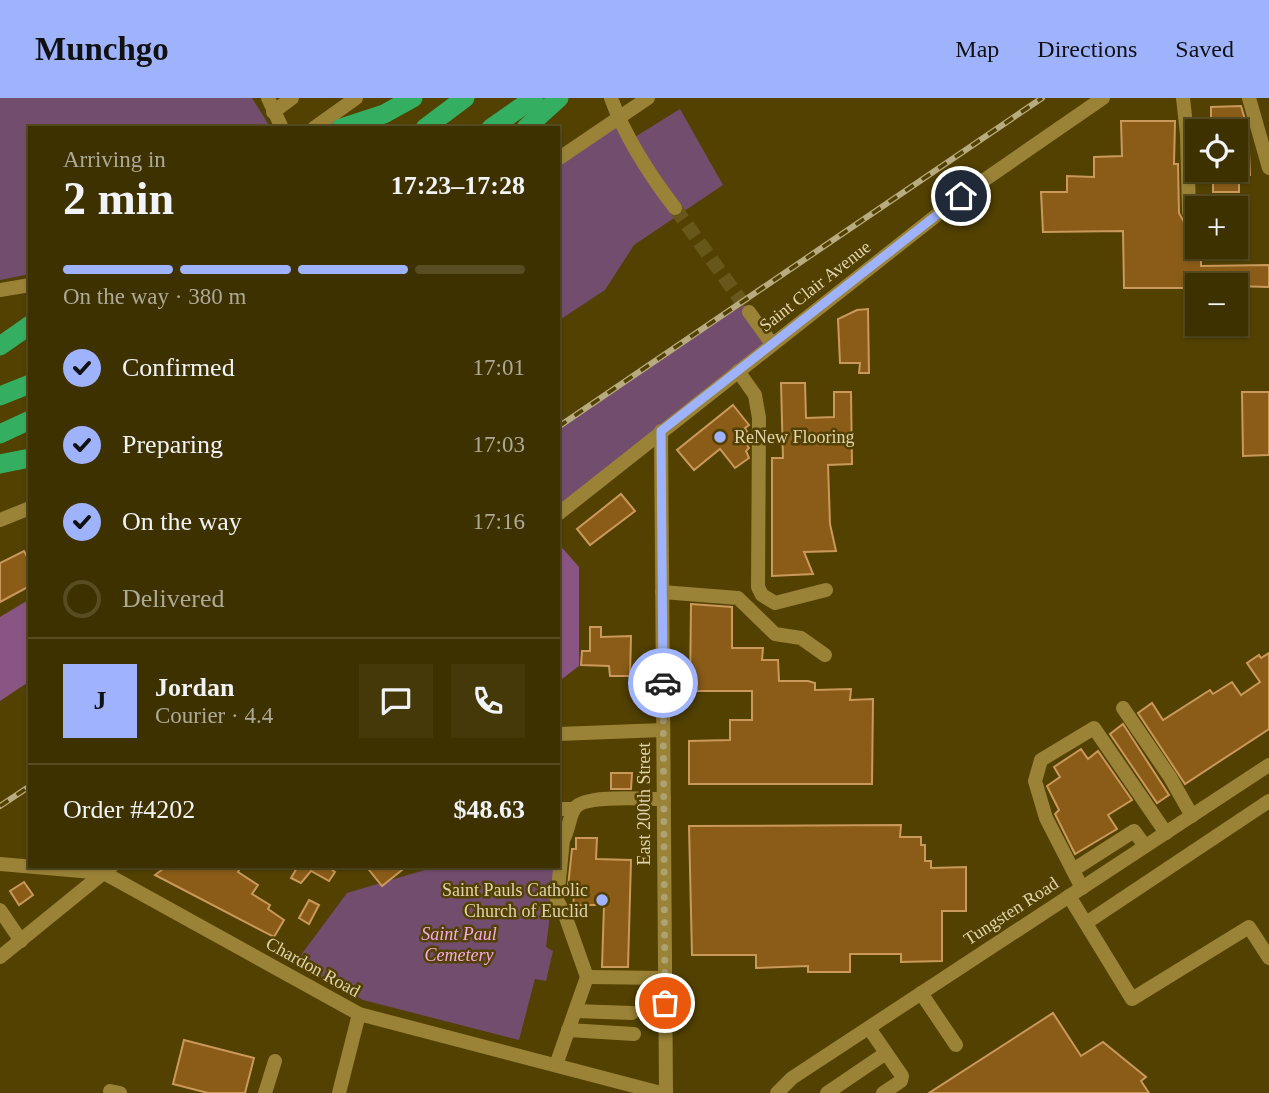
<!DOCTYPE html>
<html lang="en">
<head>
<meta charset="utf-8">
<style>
	body { margin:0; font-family:Georgia,serif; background:#45390a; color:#f1f3f6; height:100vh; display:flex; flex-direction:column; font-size:26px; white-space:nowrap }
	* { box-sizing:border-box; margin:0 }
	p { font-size:23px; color:#ada999 }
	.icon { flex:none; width:38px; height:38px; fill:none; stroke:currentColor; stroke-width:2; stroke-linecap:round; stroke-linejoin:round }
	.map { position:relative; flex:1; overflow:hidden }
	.panel { position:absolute; left:28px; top:28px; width:532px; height:742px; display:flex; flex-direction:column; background:#3e3100; border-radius:0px; box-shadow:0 2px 5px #0004,0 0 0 2px #574c22 }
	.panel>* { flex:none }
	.fabs { position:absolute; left:1185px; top:21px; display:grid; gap:14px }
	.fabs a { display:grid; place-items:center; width:63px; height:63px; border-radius:0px; background:#3e3100; box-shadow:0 2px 5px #0004,0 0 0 2px #574c22; font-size:35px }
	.pin { position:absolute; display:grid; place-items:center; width:60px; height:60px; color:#fff; margin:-30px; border:4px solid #fff; border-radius:50%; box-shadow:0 2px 7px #0007 }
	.courier { position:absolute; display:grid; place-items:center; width:70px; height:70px; margin:-35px; border:5px solid #9fb3fd; border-radius:50%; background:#fff; color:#222; box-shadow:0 2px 9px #0007 }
	.headline em { font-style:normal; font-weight:600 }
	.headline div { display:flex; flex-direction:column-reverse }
	.headline { display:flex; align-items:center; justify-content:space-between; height:119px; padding:0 35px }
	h1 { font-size:46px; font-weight:600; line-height:52px }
	.bar { display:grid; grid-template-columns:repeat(4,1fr); gap:10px 7px; align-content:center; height:84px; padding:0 35px }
	.bar i { height:9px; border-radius:5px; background:#574c22 }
	.bar .on { background:#9fb3fd }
	.bar p { grid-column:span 4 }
	.line { display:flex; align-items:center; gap:18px; padding:0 35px; border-top:2px solid #574c22 }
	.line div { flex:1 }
	.round { display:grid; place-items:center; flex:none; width:74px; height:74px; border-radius:0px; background:#45390a }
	ol { padding:0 35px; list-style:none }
	li { display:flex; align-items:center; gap:21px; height:77px }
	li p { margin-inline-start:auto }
	li .icon { padding:7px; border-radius:50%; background:#9fb3fd; color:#111; stroke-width:4 }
	li:last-child { color:#ada999 }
	li i { width:38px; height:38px; border:4px solid #574c22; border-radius:50% }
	header { display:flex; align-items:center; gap:42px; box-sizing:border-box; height:98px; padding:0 35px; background:#9fb3fd; color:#111 }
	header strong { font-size:33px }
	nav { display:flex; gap:38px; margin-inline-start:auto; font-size:24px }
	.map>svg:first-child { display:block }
	.green { fill:#734d6e }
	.forest { fill:#895582 }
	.building { fill:#8a5c18; stroke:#ca995a; stroke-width:2 }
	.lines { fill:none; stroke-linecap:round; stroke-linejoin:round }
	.minor-tunnel { stroke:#67571a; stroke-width:14; stroke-dasharray:14 7; stroke-linecap:butt }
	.minor { stroke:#9a8236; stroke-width:14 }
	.highway { stroke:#34af62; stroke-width:19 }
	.rail-casing { stroke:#b8ab7f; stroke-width:6 }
	.rail { stroke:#524100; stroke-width:3.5; stroke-dasharray:10; stroke-linecap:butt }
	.done { stroke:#aea172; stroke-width:7; stroke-dasharray:0 12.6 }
	.route { stroke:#9fb3fd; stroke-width:9 }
	.poi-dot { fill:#9fb3fd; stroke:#524100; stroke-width:2.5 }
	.labels { text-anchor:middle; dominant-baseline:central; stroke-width:5; stroke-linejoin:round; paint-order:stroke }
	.street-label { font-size:18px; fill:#e0d4b0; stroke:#524100 }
	.poi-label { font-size:18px; fill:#e0d4b0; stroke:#524100; text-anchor:start }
	.park-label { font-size:18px; font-style:italic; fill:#f6aaec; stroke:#524100 }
</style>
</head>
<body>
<header>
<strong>Munchgo</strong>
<nav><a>Map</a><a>Directions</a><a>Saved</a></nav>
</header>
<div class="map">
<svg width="1269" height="995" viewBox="0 0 1269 995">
	<rect width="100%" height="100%" fill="#524100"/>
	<g class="green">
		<polygon points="0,0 252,0 271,30 30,30 30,176 0,182"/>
		<polygon points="680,11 723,87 634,147 605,192 558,223 558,61 619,21 630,42"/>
		<polygon points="742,204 772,246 558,416 558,329"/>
		<polygon points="438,768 556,768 546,849 553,853 546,883 535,881 519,942 363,902 295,865 347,795"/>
	</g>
	<g class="forest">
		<polygon points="558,445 579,469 579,568 558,584"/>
		<polygon points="30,501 30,583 0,603 0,519"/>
	</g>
	<g class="building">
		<polygon points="1241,8 1248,32 1250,77 1239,77 1239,94 1213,94 1213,72 1236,72 1236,33 1211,33 1211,9"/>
		<polygon points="1121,23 1175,23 1174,66 1178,66 1179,115 1184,124 1197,124 1197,149 1201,149 1201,168 1269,167 1269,189 1197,187 1197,190 1124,190 1123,133 1043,134 1041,94 1067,94 1067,78 1094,79 1094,59 1122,58"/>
		<polygon points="868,211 869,275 859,275 860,265 840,265 838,221 857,212"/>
		<polygon points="781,285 805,285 806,320 834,319 834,294 851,294 852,366 828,367 830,426 836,453 804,454 813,476 772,478 772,360 783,360"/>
		<polygon points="1242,294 1269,294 1269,357 1243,358"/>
		<polygon points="733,307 749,327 745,330 749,337 743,342 749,350 746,353 749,360 735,370 720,351 694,372 677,352"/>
		<polygon points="621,396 635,413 590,447 577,431"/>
		<polygon points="24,453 30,464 30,488 0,504 0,465"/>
		<polygon points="691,506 732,509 732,550 763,550 762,562 778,562 779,583 808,583 815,585 815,592 851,591 850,602 873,601 872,686 689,686 689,643 730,642 730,622 752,622 752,593 690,593"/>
		<polygon points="590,529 601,529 601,539 631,538 630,578 610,578 609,568 581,567 582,553 590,553"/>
		<polygon points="1269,555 1269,631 1185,686 1138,615 1152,605 1163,622 1210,592 1213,596 1232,584 1241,597 1260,584 1247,565 1259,557 1261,560"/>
		<polygon points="1123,626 1169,697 1157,705 1110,636"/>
		<polygon points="1081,651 1088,661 1098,653 1132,702 1108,717 1117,731 1075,756 1055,716 1059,712 1047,688 1060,679 1054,669"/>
		<polygon points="611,675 632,675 631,691 611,691"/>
		<polygon points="901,727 900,739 921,739 921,747 925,747 925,763 931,763 931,770 966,769 966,813 942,813 942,863 901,864 901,856 850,856 850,874 808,874 808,868 756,870 756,857 692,857 689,728"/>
		<polygon points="576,740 597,740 596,761 631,762 628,869 602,869 604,807 573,807 574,798 567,798 572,751 576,751"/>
		<polygon points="167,768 241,768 238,774 258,787 252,796 270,807 268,811 284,822 274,839 155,777"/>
		<polygon points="298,768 327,768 335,774 329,783 311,773 301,785 291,780"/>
		<polygon points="366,768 407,768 382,788"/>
		<polygon points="24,784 33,797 19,807 10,793"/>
		<polygon points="309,802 319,807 309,826 299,820"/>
		<polygon points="1053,915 1081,958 1103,944 1146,979 1141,983 1149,995 929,995"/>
		<polygon points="184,942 254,960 245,995 208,995 173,986"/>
	</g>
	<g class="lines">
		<polyline class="minor-tunnel" points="675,110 749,214"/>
		<g class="minor">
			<polyline points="268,0 282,30"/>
			<path d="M611,0C626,41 649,76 675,110"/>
			<polyline points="1183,0 1187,36 1189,114"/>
			<polyline points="1249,0 1269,70"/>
			<polyline points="273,14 292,0"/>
			<polyline points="314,30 356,0"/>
			<polyline points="558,61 648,0"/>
			<polyline points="0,192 30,187"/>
			<polyline points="749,214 772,246"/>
			<polyline points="738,273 755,297 759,320 758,489 762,497 775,505 826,492"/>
			<polyline points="661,333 666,995"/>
			<polyline points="558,416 961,98 1103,0"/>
			<polyline points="0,422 30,410"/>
			<polyline points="662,494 738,500 775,536 801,540 825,557"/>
			<polyline points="1123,610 1170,679 1192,718"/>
			<polyline points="558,636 663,632"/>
			<polyline points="558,711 574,711"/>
			<path d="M558,742H563C569,732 569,718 575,710C585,696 645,701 664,701"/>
			<polyline points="0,766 104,775 359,916 661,995"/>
			<polyline points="1073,772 1134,733 1145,748"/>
			<polyline points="1082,790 1046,720 1035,683 1041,662 1094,630 1166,735"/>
			<polyline points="1069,798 1132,901 1249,829 1269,860"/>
			<polyline points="0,812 21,843"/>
			<polyline points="1086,825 1269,703"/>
			<polyline points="0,859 112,768"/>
			<polyline points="587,879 665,880"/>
			<polyline points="921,895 956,947"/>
			<polyline points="575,913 632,915"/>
			<polyline points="869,930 902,978 901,983 883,995"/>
			<polyline points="568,932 634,936"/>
			<polyline points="556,967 587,879 565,817 557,802 563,742"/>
			<polyline points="110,993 120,995"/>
			<polyline points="265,995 275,963"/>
			<polyline points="339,995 359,916"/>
			<polyline points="777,995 792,980 1269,667"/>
			<polyline points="827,995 886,955"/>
		</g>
		<g class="highway">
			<polyline points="341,30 384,16 413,0"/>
			<polyline points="425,30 465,0"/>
			<polyline points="491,30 534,0"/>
			<polyline points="526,30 559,0"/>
			<polyline points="0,248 30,227"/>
			<polyline points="0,298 30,286"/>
			<polyline points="0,336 30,322"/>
			<polyline points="0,366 30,360"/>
		</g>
		<defs>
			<g id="rail">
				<polyline points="558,329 1042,0"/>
				<polyline points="0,708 30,688"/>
			</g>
		</defs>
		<use href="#rail" class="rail-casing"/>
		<use href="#rail" class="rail"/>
	</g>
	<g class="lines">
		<polyline class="done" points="663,585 665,905"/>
		<polyline class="route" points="663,585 661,333 961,98"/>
	</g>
	<g class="poi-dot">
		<circle cx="720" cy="339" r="7"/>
		<circle cx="602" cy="802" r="7"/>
	</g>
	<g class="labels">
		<g class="street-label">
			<text transform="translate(815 188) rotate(-38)">Saint Clair Avenue</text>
			<text transform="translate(644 706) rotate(-90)">East 200th Street</text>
			<text transform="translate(1011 813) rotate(-33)">Tungsten Road</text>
			<text transform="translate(313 869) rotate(29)">Chardon Road</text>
		</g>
		<g class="poi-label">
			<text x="734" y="339">ReNew Flooring</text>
			<text x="588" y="792" text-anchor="end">Saint Pauls Catholic<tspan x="588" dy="21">Church of Euclid</tspan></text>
		</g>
		<g class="park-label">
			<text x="459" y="836">Saint Paul<tspan x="459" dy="21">Cemetery</tspan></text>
		</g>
	</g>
</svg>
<div class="fabs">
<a><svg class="icon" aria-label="locate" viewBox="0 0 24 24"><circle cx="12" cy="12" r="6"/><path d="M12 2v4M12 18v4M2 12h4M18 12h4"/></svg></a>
<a>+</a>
<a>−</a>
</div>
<div class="pin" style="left:665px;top:905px;background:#ea580c"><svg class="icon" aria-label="bag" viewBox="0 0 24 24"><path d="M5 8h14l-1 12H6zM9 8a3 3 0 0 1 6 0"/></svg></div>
<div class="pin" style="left:961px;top:98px;background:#1f2937"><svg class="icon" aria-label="home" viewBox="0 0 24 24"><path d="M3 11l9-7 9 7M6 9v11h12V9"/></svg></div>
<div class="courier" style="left:663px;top:585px"><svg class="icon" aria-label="car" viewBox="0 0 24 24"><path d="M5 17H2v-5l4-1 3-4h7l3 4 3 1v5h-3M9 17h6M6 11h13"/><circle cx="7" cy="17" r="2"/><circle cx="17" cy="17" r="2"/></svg></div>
<section class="panel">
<div class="headline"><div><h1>2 min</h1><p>Arriving in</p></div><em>17:23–17:28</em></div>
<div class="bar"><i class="on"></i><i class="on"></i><i class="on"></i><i></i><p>On the way · 380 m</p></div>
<ol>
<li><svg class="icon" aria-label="check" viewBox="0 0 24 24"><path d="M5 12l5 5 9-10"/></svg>Confirmed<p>17:01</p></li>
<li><svg class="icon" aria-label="check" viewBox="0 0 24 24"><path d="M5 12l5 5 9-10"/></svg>Preparing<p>17:03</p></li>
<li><svg class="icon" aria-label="check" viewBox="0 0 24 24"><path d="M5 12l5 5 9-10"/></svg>On the way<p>17:16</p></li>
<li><i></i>Delivered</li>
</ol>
<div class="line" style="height:126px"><b class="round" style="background:#9fb3fd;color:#111">J</b><div><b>Jordan</b><p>Courier · 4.4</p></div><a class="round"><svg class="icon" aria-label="chat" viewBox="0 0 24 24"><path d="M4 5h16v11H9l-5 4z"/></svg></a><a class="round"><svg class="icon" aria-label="phone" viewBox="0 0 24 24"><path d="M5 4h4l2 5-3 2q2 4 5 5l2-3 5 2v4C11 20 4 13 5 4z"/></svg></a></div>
<div class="line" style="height:91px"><div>Order #4202</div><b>$48.63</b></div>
</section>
</div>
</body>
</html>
